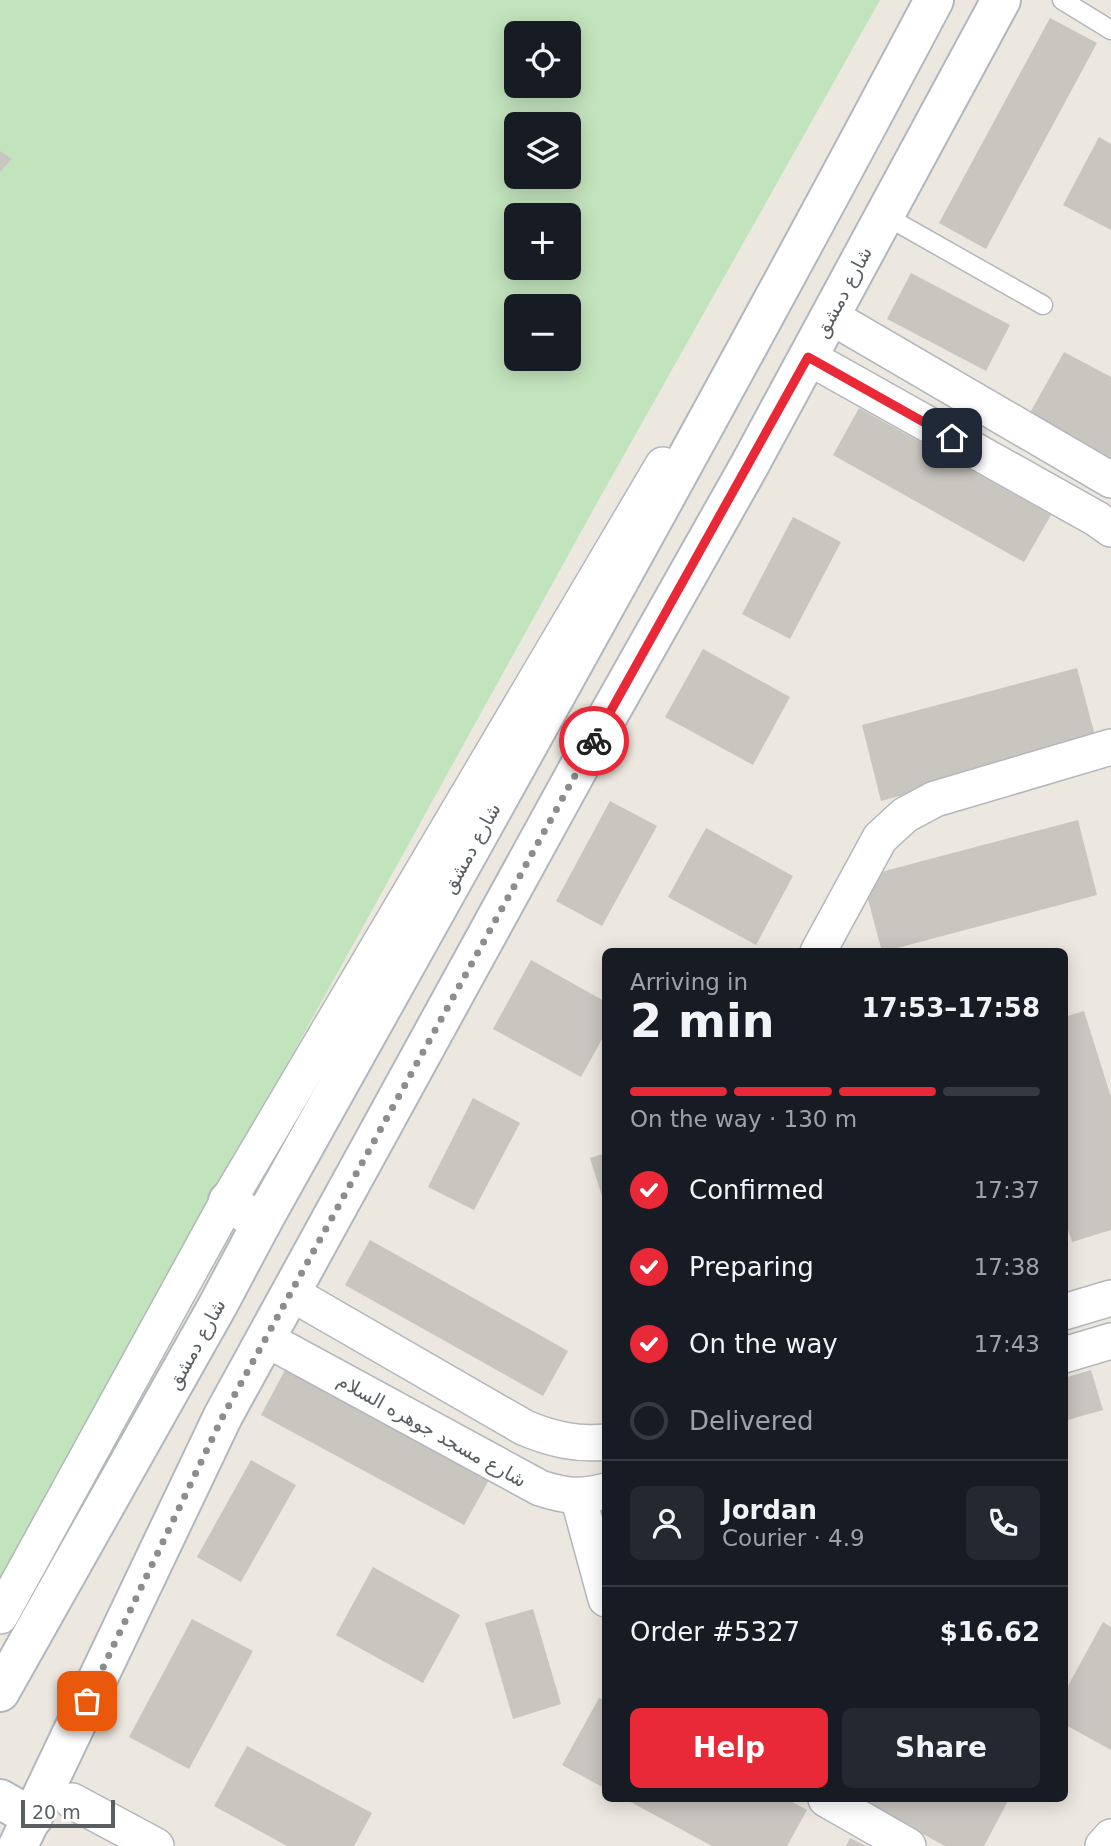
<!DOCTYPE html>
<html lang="en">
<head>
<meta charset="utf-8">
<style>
	body { margin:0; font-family:"DejaVu Sans",Vazirmatn,sans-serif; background:#242831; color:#f1f3f6; height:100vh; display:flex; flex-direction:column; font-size:26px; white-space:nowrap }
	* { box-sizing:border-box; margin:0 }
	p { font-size:23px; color:#9ea1a6 }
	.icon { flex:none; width:38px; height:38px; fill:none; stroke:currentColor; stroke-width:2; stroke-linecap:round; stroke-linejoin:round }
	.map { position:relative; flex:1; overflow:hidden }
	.details { position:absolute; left:602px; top:948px; width:466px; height:854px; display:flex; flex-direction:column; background:#171b24; border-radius:10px; box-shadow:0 4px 18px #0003 }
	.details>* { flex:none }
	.tools { position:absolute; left:504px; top:21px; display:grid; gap:14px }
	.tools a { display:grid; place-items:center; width:77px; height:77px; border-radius:10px; background:#171b24; box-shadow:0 4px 18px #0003; font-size:35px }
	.scale { position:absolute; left:21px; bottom:18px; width:94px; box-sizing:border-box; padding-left:7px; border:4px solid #595e61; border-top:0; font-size:19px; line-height:24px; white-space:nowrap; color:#595e61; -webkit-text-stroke:5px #fff; paint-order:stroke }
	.pin { position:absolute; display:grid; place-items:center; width:60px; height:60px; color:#fff; margin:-30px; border-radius:14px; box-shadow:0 4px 10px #0006 }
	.courier { position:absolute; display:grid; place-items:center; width:70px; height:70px; margin:-35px; border:5px solid #e92937; border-radius:50%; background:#fff; color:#222; box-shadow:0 2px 9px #0007 }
	.summary em { font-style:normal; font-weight:700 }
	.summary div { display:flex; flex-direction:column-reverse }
	.summary { display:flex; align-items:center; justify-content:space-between; height:119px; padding:0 28px }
	h1 { font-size:46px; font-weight:700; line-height:52px }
	.bar { display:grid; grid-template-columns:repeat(4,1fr); gap:10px 7px; align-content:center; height:84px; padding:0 28px }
	.bar i { height:9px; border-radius:5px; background:#363941 }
	.bar .active { background:#e92937 }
	.bar p { grid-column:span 4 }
	.line { display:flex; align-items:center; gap:18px; padding:0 28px; border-top:2px solid #363941 }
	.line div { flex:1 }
	.round { display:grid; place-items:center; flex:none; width:74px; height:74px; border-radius:10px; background:#242831 }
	ol { padding:0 28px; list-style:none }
	li { display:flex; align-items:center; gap:21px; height:77px }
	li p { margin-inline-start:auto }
	li .icon { padding:7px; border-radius:50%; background:#e92937; color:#fff; stroke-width:4 }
	li:last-child { color:#9ea1a6 }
	li i { width:38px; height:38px; border:4px solid #363941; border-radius:50% }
	.primary-button { display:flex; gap:14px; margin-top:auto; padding:14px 28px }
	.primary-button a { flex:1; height:80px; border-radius:10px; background:#e92937; color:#fff; font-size:28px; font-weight:700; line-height:80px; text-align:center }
	.primary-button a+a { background:#242831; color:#f1f3f6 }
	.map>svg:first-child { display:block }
	.green { fill:#c2e4bc; fill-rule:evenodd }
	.building { fill:#c9c5bf }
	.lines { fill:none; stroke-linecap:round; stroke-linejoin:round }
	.lane-casing { stroke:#b3b7bb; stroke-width:21 }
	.street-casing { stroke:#b3b7bb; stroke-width:38 }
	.secondary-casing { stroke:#b2b7bb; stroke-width:42 }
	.lane { stroke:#fff; stroke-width:18 }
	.street { stroke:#fff; stroke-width:35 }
	.secondary { stroke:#fff; stroke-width:38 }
	.done { stroke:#8c8e8d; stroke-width:7; stroke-dasharray:0 12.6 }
	.route { stroke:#e92937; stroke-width:9 }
	.labels { text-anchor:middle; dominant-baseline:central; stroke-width:7; stroke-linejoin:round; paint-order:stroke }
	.street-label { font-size:19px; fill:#595e61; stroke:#fff }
</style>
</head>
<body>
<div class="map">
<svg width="1111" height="1846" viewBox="0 0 1111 1846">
	<rect width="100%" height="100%" fill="#ece8e0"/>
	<path class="green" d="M0,0H880L597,503L0,1584ZM516,33H569V86H516ZM516,124H569V177H516ZM516,215H569V268H516ZM516,306H569V359H516Z"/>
	<g class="building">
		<polygon points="1050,18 1097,43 986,249 939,223"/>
		<polygon points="1099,137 1111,144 1111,230 1063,205"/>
		<polygon points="0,151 12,159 0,172"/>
		<polygon points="911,273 1010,325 986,371 887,319"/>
		<polygon points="1064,352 1111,377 1111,467 1026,420"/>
		<polygon points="859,408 1051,515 1024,562 833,455"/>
		<polygon points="793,517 841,542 790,639 742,614"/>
		<polygon points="703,649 790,697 753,765 665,717"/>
		<polygon points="1077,668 1097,743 881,801 862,725"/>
		<polygon points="610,801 657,826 602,926 556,901"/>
		<polygon points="1078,820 1097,895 882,952 862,877"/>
		<polygon points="706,828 793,876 756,945 668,897"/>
		<polygon points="531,960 606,1002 606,1032 581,1077 493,1029"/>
		<polygon points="1084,1011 1111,1097 1111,1230 1072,1242 1064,1218 1064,1017"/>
		<polygon points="473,1098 520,1123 474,1210 428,1187"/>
		<polygon points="606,1153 606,1206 605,1206 590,1158"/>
		<polygon points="370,1240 568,1351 543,1396 345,1285"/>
		<polygon points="285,1370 489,1480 464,1525 261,1415"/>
		<polygon points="1091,1370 1103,1410 1064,1421 1064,1378"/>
		<polygon points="251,1460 296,1485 241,1582 197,1557"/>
		<polygon points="373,1567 460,1615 423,1683 336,1635"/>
		<polygon points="533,1609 561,1704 513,1719 485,1623"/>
		<polygon points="192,1619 253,1651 189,1769 129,1737"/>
		<polygon points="1103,1622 1111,1627 1111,1750 1064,1724 1064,1693"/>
		<polygon points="599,1698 606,1701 606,1789 562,1765"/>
		<polygon points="247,1746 372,1813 354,1846 287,1846 214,1806"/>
		<polygon points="625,1799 787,1799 807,1810 787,1846 712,1846"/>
		<polygon points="858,1799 1009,1799 984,1846 945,1846"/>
		<polygon points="850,1838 866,1846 846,1846"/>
	</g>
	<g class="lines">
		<defs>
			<g id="lane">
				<polyline points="1062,0 1111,30"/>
				<polyline points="884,215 1043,305"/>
			</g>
			<g id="street">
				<polyline points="830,316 1111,480"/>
				<polyline points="808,357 1097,519 1111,529"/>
				<polyline points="818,952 880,838 905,815 935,799 1111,747"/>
				<path d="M291,1293L525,1428C552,1439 576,1445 606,1442"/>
				<polyline points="1064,1312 1111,1298"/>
				<path d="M266,1339L540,1488C564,1496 580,1498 606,1491"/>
				<polyline points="1064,1355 1111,1341"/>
				<polyline points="578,1496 606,1599"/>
				<polyline points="0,1616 228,1201 663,465"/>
				<polyline points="826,1799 908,1846"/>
				<polyline points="72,1801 156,1846"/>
				<polyline points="1103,1846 1111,1837"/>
			</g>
			<g id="secondary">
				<polyline points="228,1201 261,1224"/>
				<path d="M0,1692L218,1305L261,1224C488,817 716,412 934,0"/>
				<polyline points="0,1799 33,1818"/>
				<polyline points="18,1846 223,1416 578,769 749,466 1001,0"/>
			</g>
		</defs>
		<use href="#lane" class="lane-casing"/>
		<use href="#street" class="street-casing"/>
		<use href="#secondary" class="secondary-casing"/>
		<use href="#lane" class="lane"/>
		<use href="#street" class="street"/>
		<use href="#secondary" class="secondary"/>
	</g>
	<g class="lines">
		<polyline class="done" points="87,1701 223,1416 594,741"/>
		<polyline class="route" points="594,741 808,357 952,438"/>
	</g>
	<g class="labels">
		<g class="street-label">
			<text transform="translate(843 292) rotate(-62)">شارع دمشق</text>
			<text transform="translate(471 848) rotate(-61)">شارع دمشق</text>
			<text transform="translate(196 1344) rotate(-61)">شارع دمشق</text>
			<text transform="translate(432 1430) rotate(29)">شارع مسجد جوهره السلام</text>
		</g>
	</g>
</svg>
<div class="tools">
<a><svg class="icon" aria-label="locate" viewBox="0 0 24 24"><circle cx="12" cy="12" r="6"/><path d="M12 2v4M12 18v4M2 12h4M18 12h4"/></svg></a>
<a><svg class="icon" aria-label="layers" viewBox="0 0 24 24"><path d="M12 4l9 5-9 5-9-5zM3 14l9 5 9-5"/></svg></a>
<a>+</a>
<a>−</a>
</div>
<div class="scale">20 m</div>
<div class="pin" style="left:87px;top:1701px;background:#ea580c"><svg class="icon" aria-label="bag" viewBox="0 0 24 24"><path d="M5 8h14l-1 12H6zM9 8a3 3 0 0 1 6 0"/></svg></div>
<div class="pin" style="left:952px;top:438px;background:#1f2937"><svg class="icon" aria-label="home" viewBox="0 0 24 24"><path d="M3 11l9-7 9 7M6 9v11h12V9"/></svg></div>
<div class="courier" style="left:594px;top:741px"><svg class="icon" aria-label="bike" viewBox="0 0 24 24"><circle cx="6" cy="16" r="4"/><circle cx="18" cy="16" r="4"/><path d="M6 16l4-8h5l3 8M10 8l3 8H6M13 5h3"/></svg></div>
<section class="details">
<div class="summary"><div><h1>2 min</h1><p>Arriving in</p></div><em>17:53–17:58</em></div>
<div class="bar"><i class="active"></i><i class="active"></i><i class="active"></i><i></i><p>On the way · 130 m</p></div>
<ol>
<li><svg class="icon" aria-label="check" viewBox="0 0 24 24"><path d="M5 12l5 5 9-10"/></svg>Confirmed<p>17:37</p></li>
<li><svg class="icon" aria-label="check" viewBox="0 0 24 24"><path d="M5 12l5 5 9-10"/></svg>Preparing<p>17:38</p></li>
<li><svg class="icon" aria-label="check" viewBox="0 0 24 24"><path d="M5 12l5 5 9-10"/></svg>On the way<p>17:43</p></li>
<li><i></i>Delivered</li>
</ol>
<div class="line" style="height:126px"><a class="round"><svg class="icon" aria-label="person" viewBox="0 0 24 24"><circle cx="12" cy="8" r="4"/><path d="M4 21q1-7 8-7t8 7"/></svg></a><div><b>Jordan</b><p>Courier · 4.9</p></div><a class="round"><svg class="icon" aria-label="phone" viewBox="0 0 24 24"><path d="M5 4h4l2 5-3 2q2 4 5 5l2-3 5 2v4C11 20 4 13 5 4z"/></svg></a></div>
<div class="line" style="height:91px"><div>Order #5327</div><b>$16.62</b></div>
<div class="primary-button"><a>Help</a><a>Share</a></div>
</section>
</div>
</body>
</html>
